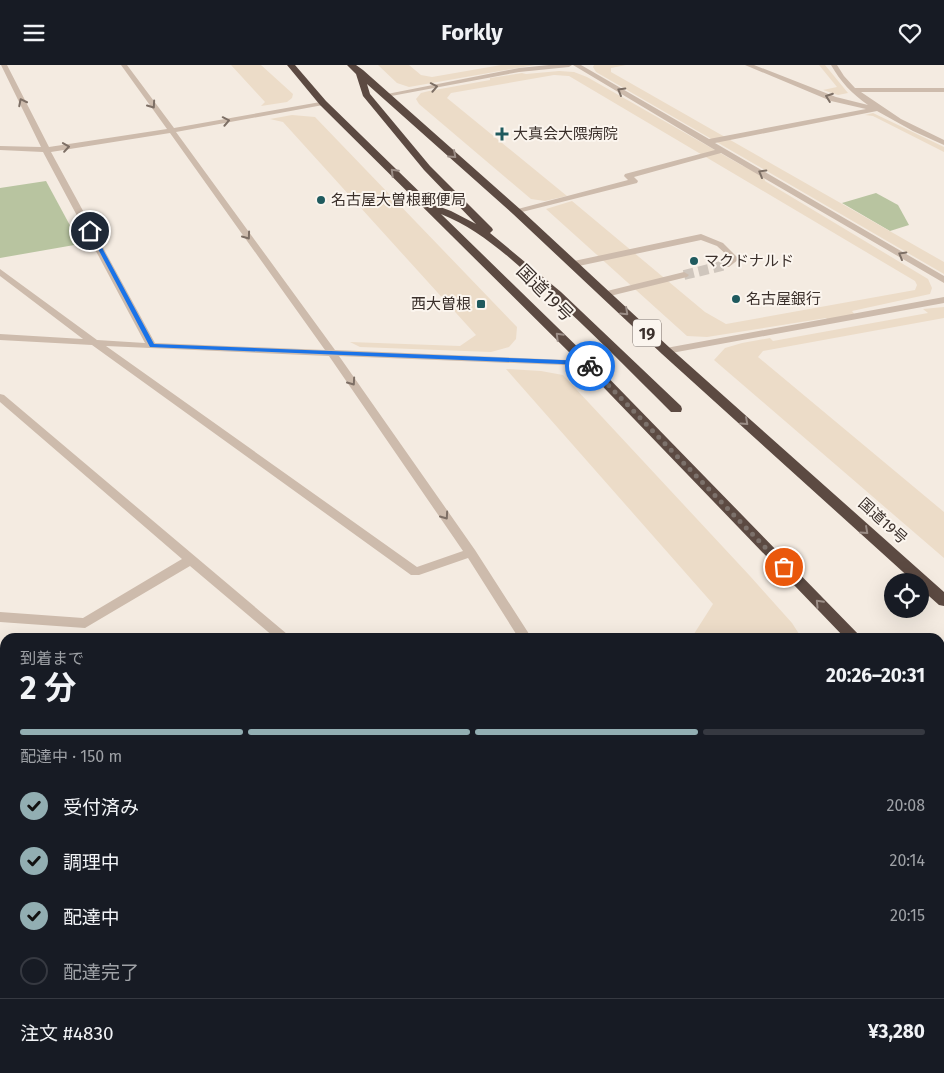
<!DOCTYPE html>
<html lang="ja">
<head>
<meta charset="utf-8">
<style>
	body { margin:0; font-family:"Fira Sans","Noto Sans JP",sans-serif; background:#242831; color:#f1f3f6; height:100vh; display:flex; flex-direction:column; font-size:19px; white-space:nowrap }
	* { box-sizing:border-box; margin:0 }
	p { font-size:16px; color:#9ea1a6 }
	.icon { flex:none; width:28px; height:28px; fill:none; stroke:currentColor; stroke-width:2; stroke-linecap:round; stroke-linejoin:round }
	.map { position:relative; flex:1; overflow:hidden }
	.sheet { position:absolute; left:0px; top:568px; width:945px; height:441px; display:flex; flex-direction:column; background:#171b24; border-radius:15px 15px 0 0; box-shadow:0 5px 20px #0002 }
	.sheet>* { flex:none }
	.fabs { position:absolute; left:884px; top:508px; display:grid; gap:10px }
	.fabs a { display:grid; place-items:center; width:45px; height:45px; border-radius:50%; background:#171b24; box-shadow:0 5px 20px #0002; font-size:25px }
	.pin { position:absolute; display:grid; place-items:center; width:42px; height:42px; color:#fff; margin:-21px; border:2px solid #fff; border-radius:50%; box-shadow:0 1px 5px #0007 }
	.courier { position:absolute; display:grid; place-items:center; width:50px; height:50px; margin:-25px; border:4px solid #1a73e8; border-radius:50%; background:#fff; color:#222; box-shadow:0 1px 6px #0007 }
	.overview em { font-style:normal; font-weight:700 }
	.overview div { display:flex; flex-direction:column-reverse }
	.overview { display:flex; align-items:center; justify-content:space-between; height:85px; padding:0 20px }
	h1 { font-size:32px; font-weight:700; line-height:38px }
	.bar { display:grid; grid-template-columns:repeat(4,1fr); gap:8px 5px; align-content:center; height:60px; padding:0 20px }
	.bar i { height:6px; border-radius:4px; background:#363941 }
	.bar .on { background:#92aeb2 }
	.bar p { grid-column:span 4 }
	.line { display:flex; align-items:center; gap:12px; padding:0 20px; border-top:1px solid #363941 }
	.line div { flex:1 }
	ol { padding:0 20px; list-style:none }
	li { display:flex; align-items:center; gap:15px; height:55px }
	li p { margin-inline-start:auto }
	li .icon { padding:5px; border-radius:50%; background:#92aeb2; color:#111; stroke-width:4 }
	li:last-child { color:#9ea1a6 }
	li i { width:28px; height:28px; border:2px solid #363941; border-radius:50% }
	header { display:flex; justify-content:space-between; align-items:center; height:65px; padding:0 20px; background:#171b24; font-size:22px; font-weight:700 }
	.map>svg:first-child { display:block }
	.green { fill:#b8c4a0 }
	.plaza { fill:#ecdcc8 }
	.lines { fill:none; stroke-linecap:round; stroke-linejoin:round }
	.minor-tunnel { stroke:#cfc6bd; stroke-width:10; stroke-dasharray:10 5; stroke-linecap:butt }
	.path { stroke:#b9a596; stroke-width:4; stroke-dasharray:3 3; stroke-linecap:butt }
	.minor { fill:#cdbbac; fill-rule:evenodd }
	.highway { fill:#5c4a42; fill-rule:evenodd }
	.oneway { stroke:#7d6f65 }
	.oneway2 { stroke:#9c8e87 }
	.route { fill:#1a73e8 }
	.done { stroke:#7c716b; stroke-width:5; stroke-dasharray:0 9 }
	.poi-dot { fill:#1f5a5e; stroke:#fbf5ee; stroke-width:2 }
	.labels { text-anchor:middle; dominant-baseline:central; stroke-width:4; stroke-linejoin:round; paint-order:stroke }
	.far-poi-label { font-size:15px; fill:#3b302b; stroke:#fbf5ee; text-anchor:start }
	.far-street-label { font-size:15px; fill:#3b302b; stroke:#fbf5ee }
	.shield { fill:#fbf5ee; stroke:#756b66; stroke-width:1 }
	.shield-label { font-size:16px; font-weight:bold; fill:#3b302b }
	.street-label { font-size:18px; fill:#3b302b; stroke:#fbf5ee }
</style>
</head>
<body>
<header><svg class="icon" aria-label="menu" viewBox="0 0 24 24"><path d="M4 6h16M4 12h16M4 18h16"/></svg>Forkly<svg class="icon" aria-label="heart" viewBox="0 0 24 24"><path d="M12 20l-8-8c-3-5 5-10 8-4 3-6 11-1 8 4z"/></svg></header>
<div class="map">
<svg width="944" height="1008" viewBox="0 0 944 1008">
	<rect width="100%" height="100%" fill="#f4ebe1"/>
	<g class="green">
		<polygon points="46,116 80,179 0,193 0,123"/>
		<polygon points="876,128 898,140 909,160 890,166 842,138"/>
	</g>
	<g class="plaza">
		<polygon points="231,0 261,0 293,29 292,33 287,37 261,41 265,37"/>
		<polygon points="378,0 409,0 421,10 432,12 501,0 535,0 409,22 397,18"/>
		<polygon points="594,0 626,0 611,3 611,7 944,197 944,209 596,7 593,2"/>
		<polygon points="819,0 825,0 848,28 838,30 823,25 837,22"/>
		<polygon points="559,6 574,7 587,12 743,101 748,102 764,112 765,116 928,214 932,223 930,229 852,246 855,250 828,255 826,253 707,272 687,271 546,144 572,136 705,247 726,259 915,225 917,220 915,216 569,11 554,10 451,28 447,33 567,131 545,136 531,134 419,39 416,34 421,28 429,26 490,15 490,13 522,8 526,9"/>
		<polygon points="873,48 944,82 944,87 873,51 865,50"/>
		<polygon points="292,50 315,52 517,262 516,274 509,282 491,287 360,282 350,277 460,281 476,270 283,57 270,54"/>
		<polygon points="944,242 944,253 763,286 758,292 944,447 944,493 714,295 725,283 742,278 770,273 773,276 928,248 923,244"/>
		<polygon points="506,304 541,306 563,310 750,511 792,558 801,572 692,572 713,539"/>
	</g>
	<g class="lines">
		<polyline class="minor-tunnel" points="684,210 726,200"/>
		<polyline class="path" points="0,990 5,989"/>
		<g class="minor">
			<path d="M1,0H7L49,82L167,64L121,0H127L174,63L326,36V40H323L176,67L335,285L591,296L592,298L587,301L339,291L475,485L531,572H518L468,493L419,510H411L92,280L0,275V269L83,274L0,211V204L97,275L145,278L43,87L0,85V81L41,82ZM170,68L325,285L155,278L51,87ZM106,281L329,291L463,486L417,502Z"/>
			<polygon points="549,0 572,0 569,2 519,7 386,32 382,30 519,3"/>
			<path d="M573,0H581L709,74L866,44L831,36L745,0H754L836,32L868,40C852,29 840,16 831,0H837L844,11L855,23H944V27H861L901,54L944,75V80L913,66L877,46L715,78L944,211V218L721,88L634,112L638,116L637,118L514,149V145L628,115L624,111L625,109L715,85Z"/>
			<polygon points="701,169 723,178 739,194 729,202 723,202 721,200 730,193 729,192 717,181 701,175 574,202 569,199 574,196"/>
			<polygon points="684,207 689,210 687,212 606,232 601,229 603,227"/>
			<polygon points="944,232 944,238 666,289 661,286 666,283"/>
			<polygon points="0,329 4,330 287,569 288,572 274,572 190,501 85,563 0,557 0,547 83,553 182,494 0,337"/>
			<polygon points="940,680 944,681 944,693 940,692"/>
			<polygon points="944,698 944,711 940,712 940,699"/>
			<polygon points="5,739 5,751 0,752 0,740"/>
			<polygon points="5,787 5,801 0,802 0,788"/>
			<polygon points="187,1004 205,1004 204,1008 186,1008"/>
			<rect x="517" y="1004" width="18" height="4"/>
		</g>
		<g class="highway">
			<path d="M287,0H295L326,36L432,139L451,146L476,159L424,105L363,31L356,9L347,0H356L363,5L521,145L670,283L944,527V541L939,540L920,523V516H913L662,289L513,149L367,19L370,29L430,101L492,163L493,165L490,168L561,227L681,341L682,344L681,347H671C630,306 589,264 545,225C514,196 481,165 441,149L591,295L861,572H844L583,301L320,40Z"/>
			<polygon points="940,655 944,657 944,673 940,671"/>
		</g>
	</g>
	<defs><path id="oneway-chevron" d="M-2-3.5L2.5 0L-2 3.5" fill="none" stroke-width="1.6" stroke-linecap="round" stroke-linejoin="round" transform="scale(1.25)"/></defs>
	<g class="oneway">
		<use href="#oneway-chevron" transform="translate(434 22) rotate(-11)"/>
		<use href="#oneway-chevron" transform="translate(621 26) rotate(-150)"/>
		<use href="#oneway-chevron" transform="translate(829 32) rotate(-160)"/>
		<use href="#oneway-chevron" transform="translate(22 37) rotate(-117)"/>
		<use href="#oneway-chevron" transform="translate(152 40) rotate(55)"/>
		<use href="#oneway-chevron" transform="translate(226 56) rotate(-11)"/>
		<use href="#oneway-chevron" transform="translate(66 82) rotate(-8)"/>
		<use href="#oneway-chevron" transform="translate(762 108) rotate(-150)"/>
		<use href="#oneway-chevron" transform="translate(247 171) rotate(54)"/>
		<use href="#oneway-chevron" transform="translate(902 190) rotate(-150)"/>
		<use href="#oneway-chevron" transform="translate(352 317) rotate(55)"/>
		<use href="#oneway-chevron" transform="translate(445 451) rotate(55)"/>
	</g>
	<g class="oneway2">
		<use href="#oneway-chevron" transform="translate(453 90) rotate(42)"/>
		<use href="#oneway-chevron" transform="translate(394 107) rotate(-135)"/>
		<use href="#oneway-chevron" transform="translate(625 247) rotate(43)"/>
		<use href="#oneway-chevron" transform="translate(559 271) rotate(-135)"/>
		<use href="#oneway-chevron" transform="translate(745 357) rotate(42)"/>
		<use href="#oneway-chevron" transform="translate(865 466) rotate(42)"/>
		<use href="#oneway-chevron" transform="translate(819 538) rotate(-134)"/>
	</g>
	<polygon class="route" points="88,165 93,166 154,279 587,296 593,301 590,303 585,300 150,282"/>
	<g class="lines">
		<polyline class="done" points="590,301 784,502"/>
	</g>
	<g class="poi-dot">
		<path d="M499.5 61.5h5v5h5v5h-5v5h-5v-5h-5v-5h5z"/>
		<circle cx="321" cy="135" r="5"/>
		<circle cx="694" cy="196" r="5"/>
		<circle cx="736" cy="234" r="5"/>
		<rect x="476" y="234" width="10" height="10" rx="2.5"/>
	</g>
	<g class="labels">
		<g class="far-poi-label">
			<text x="513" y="69">大真会大隈病院</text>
			<text x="331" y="135">名古屋大曽根郵便局</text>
			<text x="704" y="196">マクドナルド</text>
			<text x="746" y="234">名古屋銀行</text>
			<text x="471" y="239" text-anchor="end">西大曽根</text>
		</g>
		<g class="far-street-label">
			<text transform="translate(883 456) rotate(42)">国道19号</text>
		</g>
		<rect class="shield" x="633" y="254.5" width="28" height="27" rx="4"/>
		<g class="shield-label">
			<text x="647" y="268">19</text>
		</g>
		<g class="street-label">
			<text transform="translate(545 228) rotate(45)">国道19号</text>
		</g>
	</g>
</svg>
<div class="fabs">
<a><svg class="icon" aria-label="locate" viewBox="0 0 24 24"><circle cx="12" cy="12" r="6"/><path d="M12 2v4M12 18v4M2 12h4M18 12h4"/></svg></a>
</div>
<div class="pin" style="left:784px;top:502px;background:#ea580c"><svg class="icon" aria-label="bag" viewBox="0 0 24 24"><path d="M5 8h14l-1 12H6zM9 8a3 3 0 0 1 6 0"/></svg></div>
<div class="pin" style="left:90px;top:166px;background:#1f2937"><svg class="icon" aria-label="home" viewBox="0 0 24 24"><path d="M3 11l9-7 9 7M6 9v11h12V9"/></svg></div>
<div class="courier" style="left:590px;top:301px"><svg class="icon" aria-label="bike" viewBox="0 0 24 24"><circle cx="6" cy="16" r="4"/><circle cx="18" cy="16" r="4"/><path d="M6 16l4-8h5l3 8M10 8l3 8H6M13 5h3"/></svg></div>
<section class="sheet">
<div class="overview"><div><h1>2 分</h1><p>到着まで</p></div><em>20:26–20:31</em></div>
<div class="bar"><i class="on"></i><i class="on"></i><i class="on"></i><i></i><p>配達中 · 150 m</p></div>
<ol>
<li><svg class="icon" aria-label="check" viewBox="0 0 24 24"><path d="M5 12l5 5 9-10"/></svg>受付済み<p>20:08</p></li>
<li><svg class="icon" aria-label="check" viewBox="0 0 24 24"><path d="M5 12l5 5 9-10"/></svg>調理中<p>20:14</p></li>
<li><svg class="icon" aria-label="check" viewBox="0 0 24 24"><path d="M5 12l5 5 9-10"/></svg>配達中<p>20:15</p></li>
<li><i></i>配達完了</li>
</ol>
<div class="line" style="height:65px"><div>注文 #4830</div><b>¥3,280</b></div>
</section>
</div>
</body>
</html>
